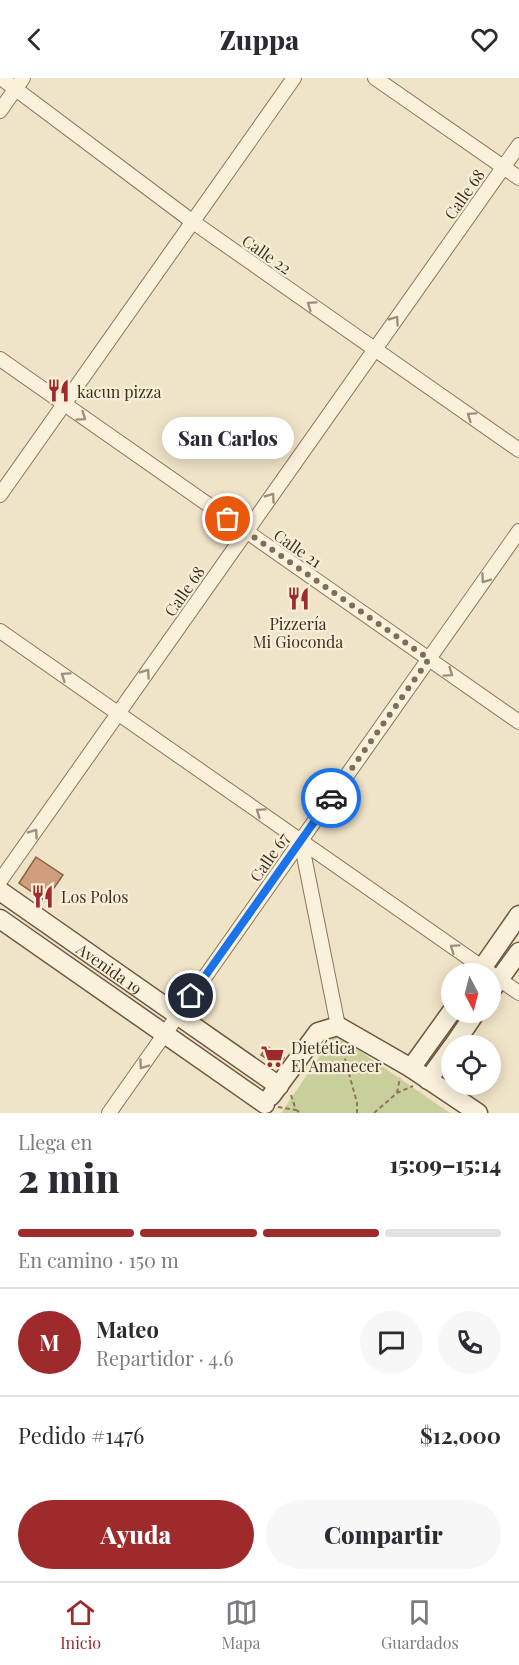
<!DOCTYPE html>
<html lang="es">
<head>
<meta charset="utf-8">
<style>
	body { margin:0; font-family:"Playfair Display",serif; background:#f7f7f7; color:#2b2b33; height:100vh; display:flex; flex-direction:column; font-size:22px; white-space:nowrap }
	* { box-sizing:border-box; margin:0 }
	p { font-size:20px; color:#7c7c81 }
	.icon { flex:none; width:33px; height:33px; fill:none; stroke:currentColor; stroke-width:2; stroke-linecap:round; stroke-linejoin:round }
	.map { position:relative; height:1035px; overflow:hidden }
	.side { display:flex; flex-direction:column; background:#fff; flex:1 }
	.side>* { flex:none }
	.needle { width:39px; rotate:173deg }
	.fabs { position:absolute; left:441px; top:885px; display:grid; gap:12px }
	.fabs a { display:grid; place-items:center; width:60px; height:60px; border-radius:50%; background:#fff; box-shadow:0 3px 15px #0003; font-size:30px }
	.pin { position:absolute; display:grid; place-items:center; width:51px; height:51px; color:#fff; margin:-26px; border:3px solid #fff; border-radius:50%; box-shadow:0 2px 6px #0007 }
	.courier { position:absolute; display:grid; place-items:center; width:60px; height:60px; margin:-30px; border:4px solid #1a73e8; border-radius:50%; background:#fff; color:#222; box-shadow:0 2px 8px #0007 }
	.bubble { position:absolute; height:42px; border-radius:21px; background:#fff; box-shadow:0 3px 15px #0003; font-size:20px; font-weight:800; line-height:42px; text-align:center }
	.summary em { font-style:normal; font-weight:800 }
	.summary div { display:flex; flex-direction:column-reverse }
	.summary { display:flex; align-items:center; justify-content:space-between; height:102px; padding:0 18px }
	h1 { font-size:39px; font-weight:800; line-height:45px }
	.bar { display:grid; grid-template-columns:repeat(4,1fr); gap:9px 6px; align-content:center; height:72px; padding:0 18px }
	.bar i { height:8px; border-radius:4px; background:#e1e1e2 }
	.bar .active { background:#9e2a2b }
	.bar p { grid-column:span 4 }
	.line { display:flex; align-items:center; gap:15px; padding:0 18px; border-top:2px solid #e1e1e2 }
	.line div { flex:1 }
	.round { display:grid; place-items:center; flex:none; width:63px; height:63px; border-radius:32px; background:#f7f7f7 }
	.button { display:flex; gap:12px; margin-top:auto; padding:12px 18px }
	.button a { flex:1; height:69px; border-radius:36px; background:#9e2a2b; color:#fff; font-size:24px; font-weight:800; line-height:69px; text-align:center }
	.button a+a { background:#f7f7f7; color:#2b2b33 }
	header { display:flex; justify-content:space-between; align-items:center; height:78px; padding:0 18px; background:#fff; font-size:27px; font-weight:800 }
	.tab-bar { display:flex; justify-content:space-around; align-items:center; height:84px; border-top:2px solid #e1e1e2; background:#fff; font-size:16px; color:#7c7c81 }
	.tab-bar a { display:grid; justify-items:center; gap:3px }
	.tab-bar .active { color:#9e2a2b }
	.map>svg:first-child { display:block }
	.green { fill:#c9cf9b }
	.building { fill:#cf9f7d; stroke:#8d5f41; stroke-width:1.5 }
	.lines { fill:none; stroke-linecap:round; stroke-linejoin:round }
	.street-casing { stroke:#8d765c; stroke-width:16 }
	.secondary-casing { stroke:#6f573f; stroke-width:21 }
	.path { stroke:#8d765c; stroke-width:2; stroke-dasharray:4.5 3; stroke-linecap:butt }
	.street { stroke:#faf1dc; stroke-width:14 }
	.secondary { stroke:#faf1dc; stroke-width:18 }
	.oneway { stroke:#9c907e }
	.done { stroke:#7c6e5b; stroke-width:6; stroke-dasharray:0 10.8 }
	.route { stroke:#1a73e8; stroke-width:8 }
	.labels { text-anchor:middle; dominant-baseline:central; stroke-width:4.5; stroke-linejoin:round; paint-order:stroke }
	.street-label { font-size:16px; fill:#3d2e20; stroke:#f7eed8 }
	.poi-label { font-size:16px; fill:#3d2e20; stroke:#f7eed8; text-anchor:start }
</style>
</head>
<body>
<header><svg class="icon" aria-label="back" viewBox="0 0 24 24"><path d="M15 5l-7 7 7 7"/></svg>Zuppa<svg class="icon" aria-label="heart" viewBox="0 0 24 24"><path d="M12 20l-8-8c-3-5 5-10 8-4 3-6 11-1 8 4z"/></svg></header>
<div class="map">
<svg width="519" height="1035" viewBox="0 0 519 1035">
	<rect width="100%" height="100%" fill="#f0e4c8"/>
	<polygon class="green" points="335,956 450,1035 281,1035"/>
	<g class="building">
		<polygon points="36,779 63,797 45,823 19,805"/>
		<polygon points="267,968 284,980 278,988 261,977"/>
	</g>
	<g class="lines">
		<defs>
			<g id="street">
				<polyline points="1,0 193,144 519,372"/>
				<polyline points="375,0 519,100"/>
				<polyline points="0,33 23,0"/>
				<polyline points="0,281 519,644"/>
				<polyline points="0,417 294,0"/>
				<polyline points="0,553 519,915"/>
				<polyline points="301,763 338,948"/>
				<polyline points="0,803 519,67"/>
				<polyline points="109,1035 519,453"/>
			</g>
			<g id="secondary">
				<path id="s1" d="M0,813L279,1008"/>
				<polyline points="0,841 265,1026"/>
				<polyline points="478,896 519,837"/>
				<polyline points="490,914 519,874"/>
				<polyline points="453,968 476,934"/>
				<polyline points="411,990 452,933"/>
				<polyline points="428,1002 452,969"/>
				<polyline points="271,1018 318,954 338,948 411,990 478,1035"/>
			</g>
		</defs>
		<use href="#street" class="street-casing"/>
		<use href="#secondary" class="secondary-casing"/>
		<g class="path">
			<polyline points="341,966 357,1025 357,1035"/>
			<polyline points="397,1015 400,1000"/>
			<polyline points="291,1017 296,1032 301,1035"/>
			<polyline points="278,1029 296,1032"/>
			<polyline points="374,1035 397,1015 413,1008"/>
		</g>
		<use href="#street" class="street"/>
		<use href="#secondary" class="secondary"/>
	</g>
	<defs><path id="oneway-chevron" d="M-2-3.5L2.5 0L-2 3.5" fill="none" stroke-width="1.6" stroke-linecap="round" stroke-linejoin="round" transform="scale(1.5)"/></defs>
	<g class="oneway">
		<use href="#oneway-chevron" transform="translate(311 227) rotate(-145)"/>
		<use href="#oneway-chevron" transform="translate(395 242) rotate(-55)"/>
		<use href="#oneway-chevron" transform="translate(471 338) rotate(-145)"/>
		<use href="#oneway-chevron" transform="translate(82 339) rotate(35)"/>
		<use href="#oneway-chevron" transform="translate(271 419) rotate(-55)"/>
		<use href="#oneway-chevron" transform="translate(485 501) rotate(125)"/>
		<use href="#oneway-chevron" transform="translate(146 595) rotate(-55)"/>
		<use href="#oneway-chevron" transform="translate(449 595) rotate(35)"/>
		<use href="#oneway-chevron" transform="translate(65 598) rotate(-145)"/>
		<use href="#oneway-chevron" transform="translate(260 734) rotate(-145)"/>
		<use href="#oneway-chevron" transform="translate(34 755) rotate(-55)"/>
		<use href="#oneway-chevron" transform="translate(454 870) rotate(-145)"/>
		<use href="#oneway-chevron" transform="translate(143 987) rotate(125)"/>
	</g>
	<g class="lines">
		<polyline class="done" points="228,441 429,581 331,720"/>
		<polyline class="route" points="191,918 331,720"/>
	</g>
	<defs>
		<symbol id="restaurant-bare" viewBox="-9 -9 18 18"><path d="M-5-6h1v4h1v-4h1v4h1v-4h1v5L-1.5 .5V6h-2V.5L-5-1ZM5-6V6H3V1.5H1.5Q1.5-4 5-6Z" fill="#9e2a2b" stroke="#f7eed8" stroke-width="2.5" paint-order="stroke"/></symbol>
		<symbol id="supermarket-bare" viewBox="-9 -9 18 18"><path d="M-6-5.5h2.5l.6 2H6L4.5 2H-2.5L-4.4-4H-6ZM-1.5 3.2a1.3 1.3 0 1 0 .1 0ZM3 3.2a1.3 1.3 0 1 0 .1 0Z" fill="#9e2a2b" stroke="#f7eed8" stroke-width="2.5" paint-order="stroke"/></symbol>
	</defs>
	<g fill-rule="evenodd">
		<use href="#restaurant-bare" x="42" y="296" width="33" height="33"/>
		<use href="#restaurant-bare" x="282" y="504" width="33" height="33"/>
		<use href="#restaurant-bare" x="26" y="802" width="33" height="33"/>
		<use href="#supermarket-bare" x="256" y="962" width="33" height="33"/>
	</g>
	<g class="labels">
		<g class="street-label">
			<text transform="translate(464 116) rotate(-55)">Calle 68</text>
			<text transform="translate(267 176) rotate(35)">Calle 22</text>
			<text transform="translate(298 470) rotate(35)">Calle 21</text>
			<text transform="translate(184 513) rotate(-55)">Calle 68</text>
			<text transform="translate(269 779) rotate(-55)">Calle 67</text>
			<text stroke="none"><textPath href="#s1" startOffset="134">Avenida 19</textPath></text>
		</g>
		<g class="poi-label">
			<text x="77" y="313">kacun pizza</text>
			<text x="298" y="545" text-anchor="middle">Pizzería<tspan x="298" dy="18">Mi Gioconda</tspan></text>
			<text x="61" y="818">Los Polos</text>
			<text x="291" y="969">Dietética<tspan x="291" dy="18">El Amanecer</tspan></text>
		</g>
	</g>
</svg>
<div class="fabs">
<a><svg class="needle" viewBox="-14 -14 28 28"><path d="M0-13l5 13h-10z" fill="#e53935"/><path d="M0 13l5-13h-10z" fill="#7c7c81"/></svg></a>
<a><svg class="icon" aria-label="locate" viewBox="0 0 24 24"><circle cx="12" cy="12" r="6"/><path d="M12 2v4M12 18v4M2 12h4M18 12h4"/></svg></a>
</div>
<div class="pin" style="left:228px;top:441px;background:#ea580c"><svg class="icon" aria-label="bag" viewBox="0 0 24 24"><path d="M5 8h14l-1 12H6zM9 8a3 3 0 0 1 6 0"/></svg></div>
<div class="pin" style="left:191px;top:918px;background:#1f2937"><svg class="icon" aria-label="home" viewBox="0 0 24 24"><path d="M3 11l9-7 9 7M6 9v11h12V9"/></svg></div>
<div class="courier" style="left:331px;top:720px"><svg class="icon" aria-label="car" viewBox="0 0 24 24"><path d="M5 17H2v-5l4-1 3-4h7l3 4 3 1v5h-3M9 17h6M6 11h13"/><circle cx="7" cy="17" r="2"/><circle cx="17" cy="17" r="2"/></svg></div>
<div class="bubble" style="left:162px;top:339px;width:132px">San Carlos</div>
</div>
<section class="side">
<div class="summary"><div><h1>2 min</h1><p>Llega en</p></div><em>15:09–15:14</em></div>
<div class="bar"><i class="active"></i><i class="active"></i><i class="active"></i><i></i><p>En camino · 150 m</p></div>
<div class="line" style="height:108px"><b class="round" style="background:#9e2a2b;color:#fff">M</b><div><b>Mateo</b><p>Repartidor · 4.6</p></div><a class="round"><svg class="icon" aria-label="chat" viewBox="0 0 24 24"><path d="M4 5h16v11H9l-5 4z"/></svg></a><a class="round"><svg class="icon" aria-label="phone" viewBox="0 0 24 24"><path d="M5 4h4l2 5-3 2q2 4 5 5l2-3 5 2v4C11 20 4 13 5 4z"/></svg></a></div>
<div class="line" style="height:78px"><div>Pedido #1476</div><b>$12,000</b></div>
<div class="button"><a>Ayuda</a><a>Compartir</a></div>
</section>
<nav class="tab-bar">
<a class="active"><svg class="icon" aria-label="home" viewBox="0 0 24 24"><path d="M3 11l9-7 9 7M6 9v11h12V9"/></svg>Inicio</a>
<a><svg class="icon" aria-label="map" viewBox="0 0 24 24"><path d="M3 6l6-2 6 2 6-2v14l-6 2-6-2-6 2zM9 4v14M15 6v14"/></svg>Mapa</a>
<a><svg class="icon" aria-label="saved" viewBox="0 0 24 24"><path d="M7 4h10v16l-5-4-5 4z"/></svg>Guardados</a>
</nav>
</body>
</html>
